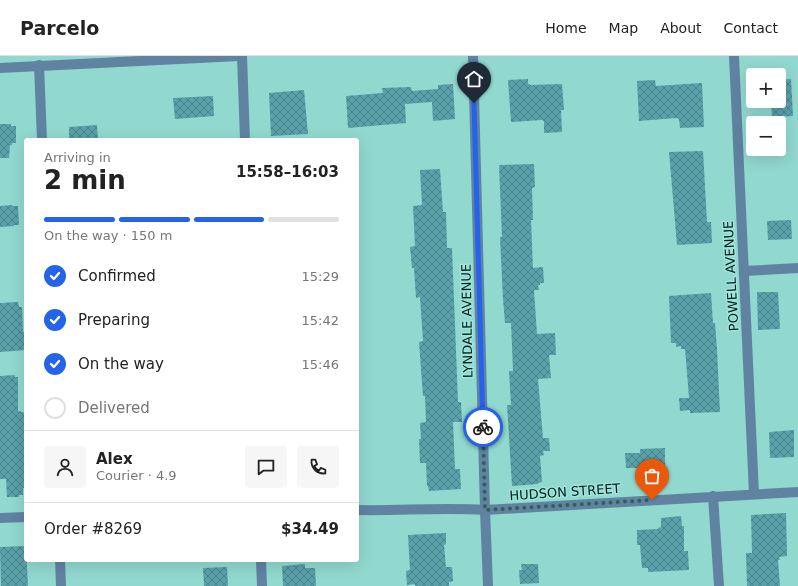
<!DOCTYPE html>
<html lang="en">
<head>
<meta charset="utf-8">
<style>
	body { margin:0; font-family:"DejaVu Sans",sans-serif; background:#f6f6f6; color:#222; height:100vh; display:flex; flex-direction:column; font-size:15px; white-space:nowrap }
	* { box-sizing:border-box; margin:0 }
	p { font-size:13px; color:#767676 }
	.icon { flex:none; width:22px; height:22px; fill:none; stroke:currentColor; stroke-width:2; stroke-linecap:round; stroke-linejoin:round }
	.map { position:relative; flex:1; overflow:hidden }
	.panel { position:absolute; left:24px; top:82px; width:335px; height:424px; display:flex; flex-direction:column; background:#fff; border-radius:4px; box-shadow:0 4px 16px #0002 }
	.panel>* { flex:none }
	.controls { position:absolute; left:746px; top:12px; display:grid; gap:8px }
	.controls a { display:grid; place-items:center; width:40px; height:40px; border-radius:4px; background:#fff; box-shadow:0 4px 16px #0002; font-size:20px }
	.pin { position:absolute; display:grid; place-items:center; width:34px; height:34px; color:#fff; margin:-41px -17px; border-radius:50% 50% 50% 0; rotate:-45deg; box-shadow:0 0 4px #0007 }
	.pin .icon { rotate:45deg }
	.courier { position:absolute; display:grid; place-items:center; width:40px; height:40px; margin:-20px; border:3px solid #2563eb; border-radius:50%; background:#fff; color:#222; box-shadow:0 1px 5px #0007 }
	.head em { font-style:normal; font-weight:700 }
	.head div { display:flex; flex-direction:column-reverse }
	.head { display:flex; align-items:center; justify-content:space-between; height:68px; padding:0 20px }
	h1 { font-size:26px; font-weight:700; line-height:30px }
	.bar { display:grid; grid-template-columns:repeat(4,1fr); gap:6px 4px; align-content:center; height:48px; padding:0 20px }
	.bar i { height:5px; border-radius:3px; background:#e0e0e0 }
	.bar .current { background:#2563eb }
	.bar p { grid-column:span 4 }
	.line { display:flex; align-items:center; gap:10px; padding:0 20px; border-top:1px solid #e0e0e0 }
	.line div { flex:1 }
	.round { display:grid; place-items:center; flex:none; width:42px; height:42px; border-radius:4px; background:#f6f6f6 }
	ol { padding:0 20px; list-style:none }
	li { display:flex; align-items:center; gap:12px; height:44px }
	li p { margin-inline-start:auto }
	li .icon { padding:4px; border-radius:50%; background:#2563eb; color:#fff; stroke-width:4 }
	li:last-child { color:#767676 }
	li i { width:22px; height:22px; border:2px solid #e0e0e0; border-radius:50% }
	header { display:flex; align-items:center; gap:24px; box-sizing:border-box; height:56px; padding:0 20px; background:#fff; border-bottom:1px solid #e0e0e0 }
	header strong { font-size:19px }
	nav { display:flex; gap:22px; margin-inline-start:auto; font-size:14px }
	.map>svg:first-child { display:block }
	.building { fill:url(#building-cross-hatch) }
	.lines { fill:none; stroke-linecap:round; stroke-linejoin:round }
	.minor { stroke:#6083a2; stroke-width:10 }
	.done { stroke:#335e59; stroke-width:4; stroke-dasharray:0 7.2 }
	.route { stroke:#2563eb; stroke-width:5 }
	.labels { text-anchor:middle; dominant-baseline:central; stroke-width:3; stroke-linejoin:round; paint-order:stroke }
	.street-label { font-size:13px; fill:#001c19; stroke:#9ee6dc }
</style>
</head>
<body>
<header>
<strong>Parcelo</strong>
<nav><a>Home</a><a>Map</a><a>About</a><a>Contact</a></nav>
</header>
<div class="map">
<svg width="798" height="530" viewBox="0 0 798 530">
	<defs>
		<pattern id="building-cross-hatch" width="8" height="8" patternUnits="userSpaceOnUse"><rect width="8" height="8" fill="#5aa1aa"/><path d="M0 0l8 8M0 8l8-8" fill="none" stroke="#48828a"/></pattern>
	</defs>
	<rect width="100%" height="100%" fill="#91d8cf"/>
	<g class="building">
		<polygon points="528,23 528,28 530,28 530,29 562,28 564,54 561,54 562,76 544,77 544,65 542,64 511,66 508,24"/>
		<polygon points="791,23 793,60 772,61 771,45 779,45 779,24"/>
		<polygon points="655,24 656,30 702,27 704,71 680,72 679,63 676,62 639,65 637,25"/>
		<polygon points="453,28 455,63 433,65 432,46 405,48 406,67 348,72 346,40 383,37 382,32 411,31 412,35 438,33 438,29"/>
		<polygon points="304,34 308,78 271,80 269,37"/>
		<polygon points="213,40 214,60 175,63 173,42"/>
		<polygon points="0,68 11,68 11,70 16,70 16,87 12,87 12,89 10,89 9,102 0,102"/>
		<polygon points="97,69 98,84 69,84 69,71"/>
		<polygon points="703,95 707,166 711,166 712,187 677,189 669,96"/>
		<polygon points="534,108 535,131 532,132 533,164 531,164 533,212 543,211 544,227 540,227 540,229 538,229 539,234 534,234 537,278 555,277 556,299 549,299 551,322 538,323 543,382 549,382 550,395 543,395 544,399 540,400 542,426 538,427 538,428 512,430 507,349 511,349 509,315 513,315 511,267 505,267 503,243 500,181 502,181 499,109"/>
		<polygon points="440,113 443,156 446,156 447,192 452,192 458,346 461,346 462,366 453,366 455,413 460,413 461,433 429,435 428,430 427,430 426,407 420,407 419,383 421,383 420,367 426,366 425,340 423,340 419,286 423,285 420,241 416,242 414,212 412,212 410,191 415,190 413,150 422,149 420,114"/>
		<polygon points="12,149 13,150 18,150 19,169 14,169 14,170 0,171 0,150"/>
		<polygon points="791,164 792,183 768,184 767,165"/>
		<polygon points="757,236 778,236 780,273 758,274"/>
		<polygon points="711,237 713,267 715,267 717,293 720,356 690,357 690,354 680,355 679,342 689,342 687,317 685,293 681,293 681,290 676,291 676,287 671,287 669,240"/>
		<polygon points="18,246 19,251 22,251 23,276 26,275 26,294 0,296 0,247"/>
		<polygon points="15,319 15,321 18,321 18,355 26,357 26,432 23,432 23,439 19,439 19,441 7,441 6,423 0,423 0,320"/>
		<polygon points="794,374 794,401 770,402 769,376"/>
		<polygon points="665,392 665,412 626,412 625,397 640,397 640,393"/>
		<polygon points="786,457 787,497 787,500 779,501 780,504 778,504 780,530 747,530 746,497 752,497 751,459"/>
		<polygon points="681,460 682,470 684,470 684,495 688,495 689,514 648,516 648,512 642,512 640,489 637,489 637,474 658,473 658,472 661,471 661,462"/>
		<polygon points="446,477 446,488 444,489 446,511 452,511 453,525 449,526 449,530 415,530 415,528 407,529 406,515 410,514 408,479"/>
		<polygon points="26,490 28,530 1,530 0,491"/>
		<polygon points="305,508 305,512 315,512 316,530 283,530 282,510"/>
		<polygon points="521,508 538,508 539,527 520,528 519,514 522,514"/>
		<polygon points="227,511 228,530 204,530 203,512"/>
	</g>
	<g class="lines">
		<g class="minor">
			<polyline points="242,0 245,84"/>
			<polyline points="473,0 485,454 488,530"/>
			<polyline points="734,0 754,438"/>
			<polyline points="39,9 42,84"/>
			<polyline points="0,12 239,0"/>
			<polyline points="744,215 798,212"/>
			<polyline points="713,440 719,530"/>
			<path d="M357,454C400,455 442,451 485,454L798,436"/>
			<polyline points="0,462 26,461"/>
			<polyline points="60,504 61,530"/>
			<polyline points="261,504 262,530"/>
		</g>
	</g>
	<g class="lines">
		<polyline class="done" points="483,371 485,454 652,444"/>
		<polyline class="route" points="474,47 483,371"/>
	</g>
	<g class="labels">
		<g class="street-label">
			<text transform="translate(731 220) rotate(-93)">POWELL AVENUE</text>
			<text transform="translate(467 265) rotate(-91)">LYNDALE AVENUE</text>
			<text transform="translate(565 436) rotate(-4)">HUDSON STREET</text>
		</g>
	</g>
</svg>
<div class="controls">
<a>+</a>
<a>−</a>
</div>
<div class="pin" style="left:652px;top:444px;background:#ea580c"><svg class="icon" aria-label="bag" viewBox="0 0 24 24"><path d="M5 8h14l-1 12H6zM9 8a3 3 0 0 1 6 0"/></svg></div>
<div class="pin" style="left:474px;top:47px;background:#1f2937"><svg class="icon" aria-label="home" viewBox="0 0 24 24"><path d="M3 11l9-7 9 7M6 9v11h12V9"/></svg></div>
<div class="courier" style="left:483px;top:371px"><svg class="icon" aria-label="bike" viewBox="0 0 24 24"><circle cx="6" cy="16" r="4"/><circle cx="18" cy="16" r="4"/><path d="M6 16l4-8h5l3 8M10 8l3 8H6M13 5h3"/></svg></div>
<section class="panel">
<div class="head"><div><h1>2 min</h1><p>Arriving in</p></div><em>15:58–16:03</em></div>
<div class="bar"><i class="current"></i><i class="current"></i><i class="current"></i><i></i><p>On the way · 150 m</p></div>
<ol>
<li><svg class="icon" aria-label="check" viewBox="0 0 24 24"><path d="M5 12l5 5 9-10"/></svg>Confirmed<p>15:29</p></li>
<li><svg class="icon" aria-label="check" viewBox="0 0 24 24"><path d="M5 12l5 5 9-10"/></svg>Preparing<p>15:42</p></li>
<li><svg class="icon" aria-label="check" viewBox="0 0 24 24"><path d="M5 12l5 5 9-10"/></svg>On the way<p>15:46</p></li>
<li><i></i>Delivered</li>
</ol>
<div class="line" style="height:72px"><a class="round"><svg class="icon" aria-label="person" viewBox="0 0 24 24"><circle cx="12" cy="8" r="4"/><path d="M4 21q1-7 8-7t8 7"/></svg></a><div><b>Alex</b><p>Courier · 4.9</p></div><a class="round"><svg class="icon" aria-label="chat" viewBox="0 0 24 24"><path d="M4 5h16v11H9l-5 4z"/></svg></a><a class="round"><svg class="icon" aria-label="phone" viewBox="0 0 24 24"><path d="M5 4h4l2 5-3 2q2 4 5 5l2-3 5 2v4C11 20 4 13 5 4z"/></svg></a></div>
<div class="line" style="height:52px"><div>Order #8269</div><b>$34.49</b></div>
</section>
</div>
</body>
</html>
